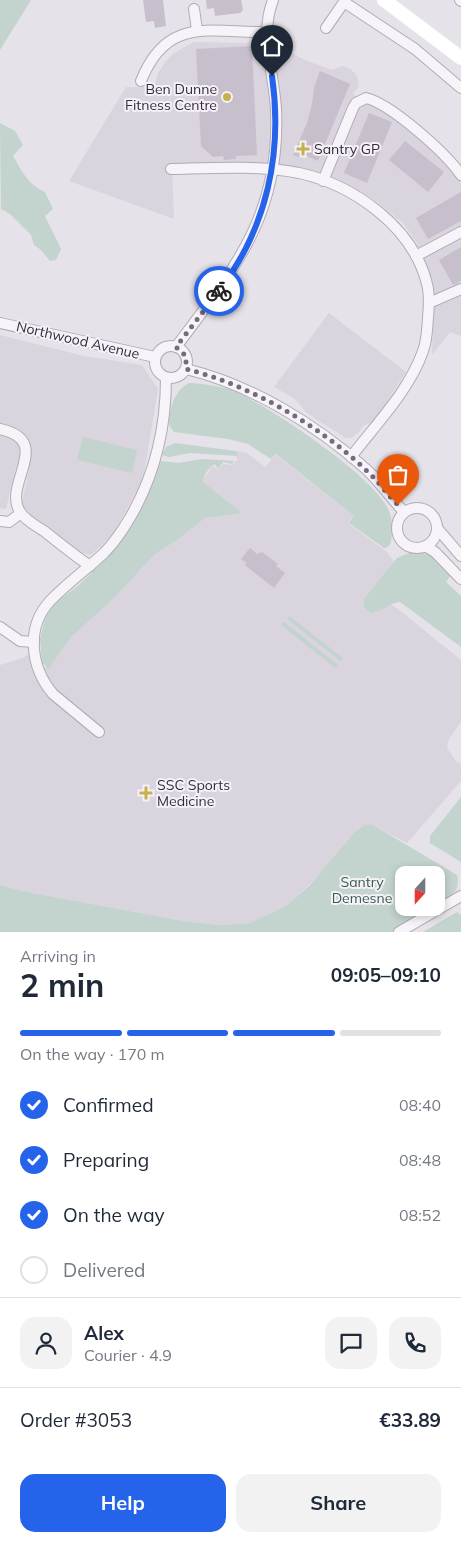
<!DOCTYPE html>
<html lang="en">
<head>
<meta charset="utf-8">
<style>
	body { margin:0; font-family:Mulish,sans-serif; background:#f2f2f3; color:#1f2937; height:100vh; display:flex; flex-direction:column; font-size:19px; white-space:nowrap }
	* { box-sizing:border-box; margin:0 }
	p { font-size:16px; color:#747a83 }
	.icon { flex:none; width:28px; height:28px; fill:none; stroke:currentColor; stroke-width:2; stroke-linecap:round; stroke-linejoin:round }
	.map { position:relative; height:932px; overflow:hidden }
	.side { display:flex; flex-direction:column; background:#fff; flex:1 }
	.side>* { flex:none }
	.needle { width:32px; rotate:201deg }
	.tools { position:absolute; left:395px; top:866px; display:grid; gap:10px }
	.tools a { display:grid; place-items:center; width:50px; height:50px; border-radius:10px; background:#fff; box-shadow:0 2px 8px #0003; font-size:25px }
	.pin { position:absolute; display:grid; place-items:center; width:42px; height:42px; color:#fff; margin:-51px -21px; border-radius:50% 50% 50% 0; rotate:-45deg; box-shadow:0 0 5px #0007 }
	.pin .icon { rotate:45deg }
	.courier { position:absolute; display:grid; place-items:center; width:50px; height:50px; margin:-25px; border:4px solid #2563eb; border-radius:50%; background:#fff; color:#222; box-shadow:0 1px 6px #0007 }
	.head em { font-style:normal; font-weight:700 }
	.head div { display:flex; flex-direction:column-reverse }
	.head { display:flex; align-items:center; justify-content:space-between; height:85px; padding:0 20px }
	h1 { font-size:32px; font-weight:700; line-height:38px }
	.bar { display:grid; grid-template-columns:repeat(4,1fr); gap:8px 5px; align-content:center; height:60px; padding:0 20px }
	.bar i { height:6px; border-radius:4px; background:#e0e1e3 }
	.bar .active { background:#2563eb }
	.bar p { grid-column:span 4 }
	.line { display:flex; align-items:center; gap:12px; padding:0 20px; border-top:1px solid #e0e1e3 }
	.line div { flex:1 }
	.round { display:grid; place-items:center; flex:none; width:52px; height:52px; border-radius:15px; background:#f2f2f3 }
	ol { padding:0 20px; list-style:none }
	li { display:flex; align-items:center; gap:15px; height:55px }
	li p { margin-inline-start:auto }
	li .icon { padding:5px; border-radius:50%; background:#2563eb; color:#fff; stroke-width:4 }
	li:last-child { color:#747a83 }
	li i { width:28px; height:28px; border:2px solid #e0e1e3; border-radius:50% }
	.action { display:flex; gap:10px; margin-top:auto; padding:10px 20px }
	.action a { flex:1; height:58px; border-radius:15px; background:#2563eb; color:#fff; font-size:20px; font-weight:700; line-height:58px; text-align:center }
	.action a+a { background:#f2f2f3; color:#1f2937 }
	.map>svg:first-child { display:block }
	.built { fill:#dad4de }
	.green { fill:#c3d3ce }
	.building { fill:#c7bfcc }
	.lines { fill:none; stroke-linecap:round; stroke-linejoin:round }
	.minor-casing { stroke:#b2abb6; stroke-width:12 }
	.minor { stroke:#f6f4f8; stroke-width:10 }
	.secondary { stroke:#fff; stroke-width:14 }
	.done { stroke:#756b7b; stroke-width:5; stroke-dasharray:0 9 }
	.route { stroke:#2563eb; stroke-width:6 }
	.poi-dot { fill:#c7b14e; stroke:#f4f1f7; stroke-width:2 }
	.labels { text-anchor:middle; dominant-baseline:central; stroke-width:4; stroke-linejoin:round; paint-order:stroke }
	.poi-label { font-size:14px; fill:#382b40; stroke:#f4f1f7; text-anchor:start }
	.street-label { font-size:14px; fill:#382b40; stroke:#f4f1f7 }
	.park-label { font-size:14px; fill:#395b54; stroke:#f4f1f7 }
</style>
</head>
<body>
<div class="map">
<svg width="461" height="932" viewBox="0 0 461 932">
	<rect width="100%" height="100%" fill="#e6e2e9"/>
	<g class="built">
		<polygon points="194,42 251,43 279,47 305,60 332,70 342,66 350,69 356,74 358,80 359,86 353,94 360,99 380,104 461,175 461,336 450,332 432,355 434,287 427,266 416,242 404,224 387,210 373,199 334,178 290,166 172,165 174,219 69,181 126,87 154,87 158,73 166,61 174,53"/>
		<polygon points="329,313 406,372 374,421 363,426 359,432 351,438 346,438 317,420 306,412 295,399 274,387"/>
		<polygon points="0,335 84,356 142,365 158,389 143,480 113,534 91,555 79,552 27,515 21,507 29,470 16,467 6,509 0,508"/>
		<polygon points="236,451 247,453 265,467 276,455 354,516 348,523 387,552 395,563 372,592 398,609 461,660 461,722 449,739 447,747 455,760 461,764 461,781 407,843 373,825 286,906 250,923 219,925 183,921 22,891 0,885 0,665 23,658 29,654 48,670 71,637 113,599 155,554 177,540 205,518 242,513 203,483 204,478 213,466 218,470 223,464 232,465 237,460"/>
	</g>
	<g class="green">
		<polygon points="0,0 31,0 0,50"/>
		<path d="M0,123L15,131L23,145L13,156C22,171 28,185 45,192L53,209L45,216L61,249L56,260L50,261L41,250L34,245L31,235L10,214L1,209Z"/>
		<path d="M189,383C199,383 225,387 234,391C268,406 376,477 389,511C392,518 392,526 392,533C391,539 392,543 388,547L384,548L349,523L354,516L276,454L271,459L248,444L228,439L174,432L169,425C169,409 174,391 189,383Z"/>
		<polygon points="83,437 137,450 132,473 77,460"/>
		<polygon points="175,443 236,451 237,456 190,453 169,457 162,455 166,447"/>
		<path d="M202,459L234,461L232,464L223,462L218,469L215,464C209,467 203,476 203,482L242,513L205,518L177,540L155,554L113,599L71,637L48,670L45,665L42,663L40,639L45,619L54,604L79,585L112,552L143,506L161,461L179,463Z"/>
		<path d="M409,553L429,554L450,576L446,582L461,596V647L400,602C389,603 381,612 371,613L364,607V599L397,558Z"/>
		<polygon points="289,616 343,658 341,661 287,619"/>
		<polygon points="284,622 338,665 335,668 281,625"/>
		<polygon points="461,797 461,862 430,843 430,836"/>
		<path d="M365,825H373L457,875C461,893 450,897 436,904V875H404V908H429L393,932H0V885L22,891L183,921L219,925L250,923L286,906L310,885L355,832Z"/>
		<polygon points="457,912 461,915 461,932 423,932"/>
	</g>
	<g class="building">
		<polygon points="143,0 163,0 166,26 155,28 154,21 146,22"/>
		<polygon points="206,0 241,0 243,10 240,13 215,16 214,8 207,9"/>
		<polygon points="252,46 257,155 236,156 236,159 224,160 223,156 213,157 201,146 196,49"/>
		<polygon points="320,71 350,84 318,161 304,155 302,158 293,155 307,123 312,104 314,88"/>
		<polygon points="369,113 392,122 367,183 344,173"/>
		<polygon points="405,141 444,172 428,192 389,160"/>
		<polygon points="461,192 461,221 428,239 416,218"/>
		<polygon points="461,247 461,281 453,285 439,260"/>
		<polygon points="250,548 257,554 262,552 278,564 276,566 285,573 274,588 245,565 247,563 241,559"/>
	</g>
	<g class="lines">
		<defs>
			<g id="minor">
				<polyline points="460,0 461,1"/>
				<polyline points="194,9 197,30"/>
				<polyline points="326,28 344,2 415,49 461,88"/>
				<path d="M141,81C167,15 211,33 267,32"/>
				<path d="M171,169C213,168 257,165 299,173C354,185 413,227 427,284C430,295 429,307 428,318C427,329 427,341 423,351C409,391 376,424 351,457"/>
				<path d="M323,181L353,108L356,103L366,98C391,104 446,153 461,175"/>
				<polyline points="416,256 461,232"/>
				<polyline points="429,303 461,289"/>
				<polyline points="0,323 155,357"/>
				<circle cx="171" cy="362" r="16"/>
				<path d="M176,347C235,268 281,214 276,109C274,72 259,36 273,0"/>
				<path d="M186,369C252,385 315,424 366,469C380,482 391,498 404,512"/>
				<path d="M0,429C55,441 2,484 20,512C25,520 36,526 44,531C59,543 74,555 90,566"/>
				<circle cx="417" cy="528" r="20"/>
				<polyline points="0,521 9,522 21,513"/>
				<polyline points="437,528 461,556"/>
				<polyline points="425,546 435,552 461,579"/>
				<polyline points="0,627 20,641 34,642"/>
				<path d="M99,732L53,694C31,668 25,628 50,601C67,583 87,569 104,553C114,543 124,528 131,516C155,474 166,426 166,378"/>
				<polyline points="399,932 461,896"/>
			</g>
		</defs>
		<use href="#minor" class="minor-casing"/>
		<use href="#minor" class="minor"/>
		<polyline class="secondary" points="384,0 461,58"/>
	</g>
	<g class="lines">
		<path class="done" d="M219,291L176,347L186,356V369C250,385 319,425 367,471C379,482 387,494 398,505"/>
		<path class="route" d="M219,291C267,228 283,153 272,76"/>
	</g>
	<g class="poi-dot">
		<circle cx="227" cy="97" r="5"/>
		<path d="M300.5 141.5h5v5h5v5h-5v5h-5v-5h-5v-5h5z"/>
		<path d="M143.5 785.5h5v5h5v5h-5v5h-5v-5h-5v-5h5z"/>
	</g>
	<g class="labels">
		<g class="poi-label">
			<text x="217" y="89" text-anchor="end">Ben Dunne<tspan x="217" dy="16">Fitness Centre</tspan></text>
			<text x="314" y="149">Santry GP</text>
			<text x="157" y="785">SSC Sports<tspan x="157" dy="16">Medicine</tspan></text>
		</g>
		<g class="street-label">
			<text transform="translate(78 340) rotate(13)">Northwood Avenue</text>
		</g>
		<g class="park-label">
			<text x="362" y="882">Santry<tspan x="362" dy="16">Demesne</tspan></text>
		</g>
	</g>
</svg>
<div class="tools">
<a><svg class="needle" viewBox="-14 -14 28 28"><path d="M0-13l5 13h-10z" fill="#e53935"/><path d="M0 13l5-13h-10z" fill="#747a83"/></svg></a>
</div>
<div class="pin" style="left:398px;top:505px;background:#ea580c"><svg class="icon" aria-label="bag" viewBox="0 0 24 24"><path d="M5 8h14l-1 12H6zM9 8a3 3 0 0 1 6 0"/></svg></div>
<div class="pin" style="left:272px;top:76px;background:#1f2937"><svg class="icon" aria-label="home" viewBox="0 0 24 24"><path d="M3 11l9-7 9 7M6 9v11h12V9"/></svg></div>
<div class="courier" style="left:219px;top:291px"><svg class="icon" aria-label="bike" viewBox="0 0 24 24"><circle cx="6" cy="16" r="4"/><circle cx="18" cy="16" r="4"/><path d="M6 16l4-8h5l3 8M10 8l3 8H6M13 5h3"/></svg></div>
</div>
<section class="side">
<div class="head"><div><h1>2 min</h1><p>Arriving in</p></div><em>09:05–09:10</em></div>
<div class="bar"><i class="active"></i><i class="active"></i><i class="active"></i><i></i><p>On the way · 170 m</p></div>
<ol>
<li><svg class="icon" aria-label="check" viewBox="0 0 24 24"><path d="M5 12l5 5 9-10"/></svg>Confirmed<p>08:40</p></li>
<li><svg class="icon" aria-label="check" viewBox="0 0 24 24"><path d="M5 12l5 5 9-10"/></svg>Preparing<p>08:48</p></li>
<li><svg class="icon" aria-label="check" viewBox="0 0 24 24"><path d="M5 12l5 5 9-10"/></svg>On the way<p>08:52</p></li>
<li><i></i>Delivered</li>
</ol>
<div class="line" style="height:90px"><a class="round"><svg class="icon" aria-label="person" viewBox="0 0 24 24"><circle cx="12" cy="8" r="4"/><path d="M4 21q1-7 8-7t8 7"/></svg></a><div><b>Alex</b><p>Courier · 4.9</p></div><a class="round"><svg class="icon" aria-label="chat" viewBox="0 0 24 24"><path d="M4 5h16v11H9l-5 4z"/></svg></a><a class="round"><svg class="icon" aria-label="phone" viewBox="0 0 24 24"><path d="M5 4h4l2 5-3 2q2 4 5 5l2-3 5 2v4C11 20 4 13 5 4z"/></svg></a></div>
<div class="line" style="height:65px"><div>Order #3053</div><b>€33.89</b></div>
<div class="action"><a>Help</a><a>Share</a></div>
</section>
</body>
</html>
